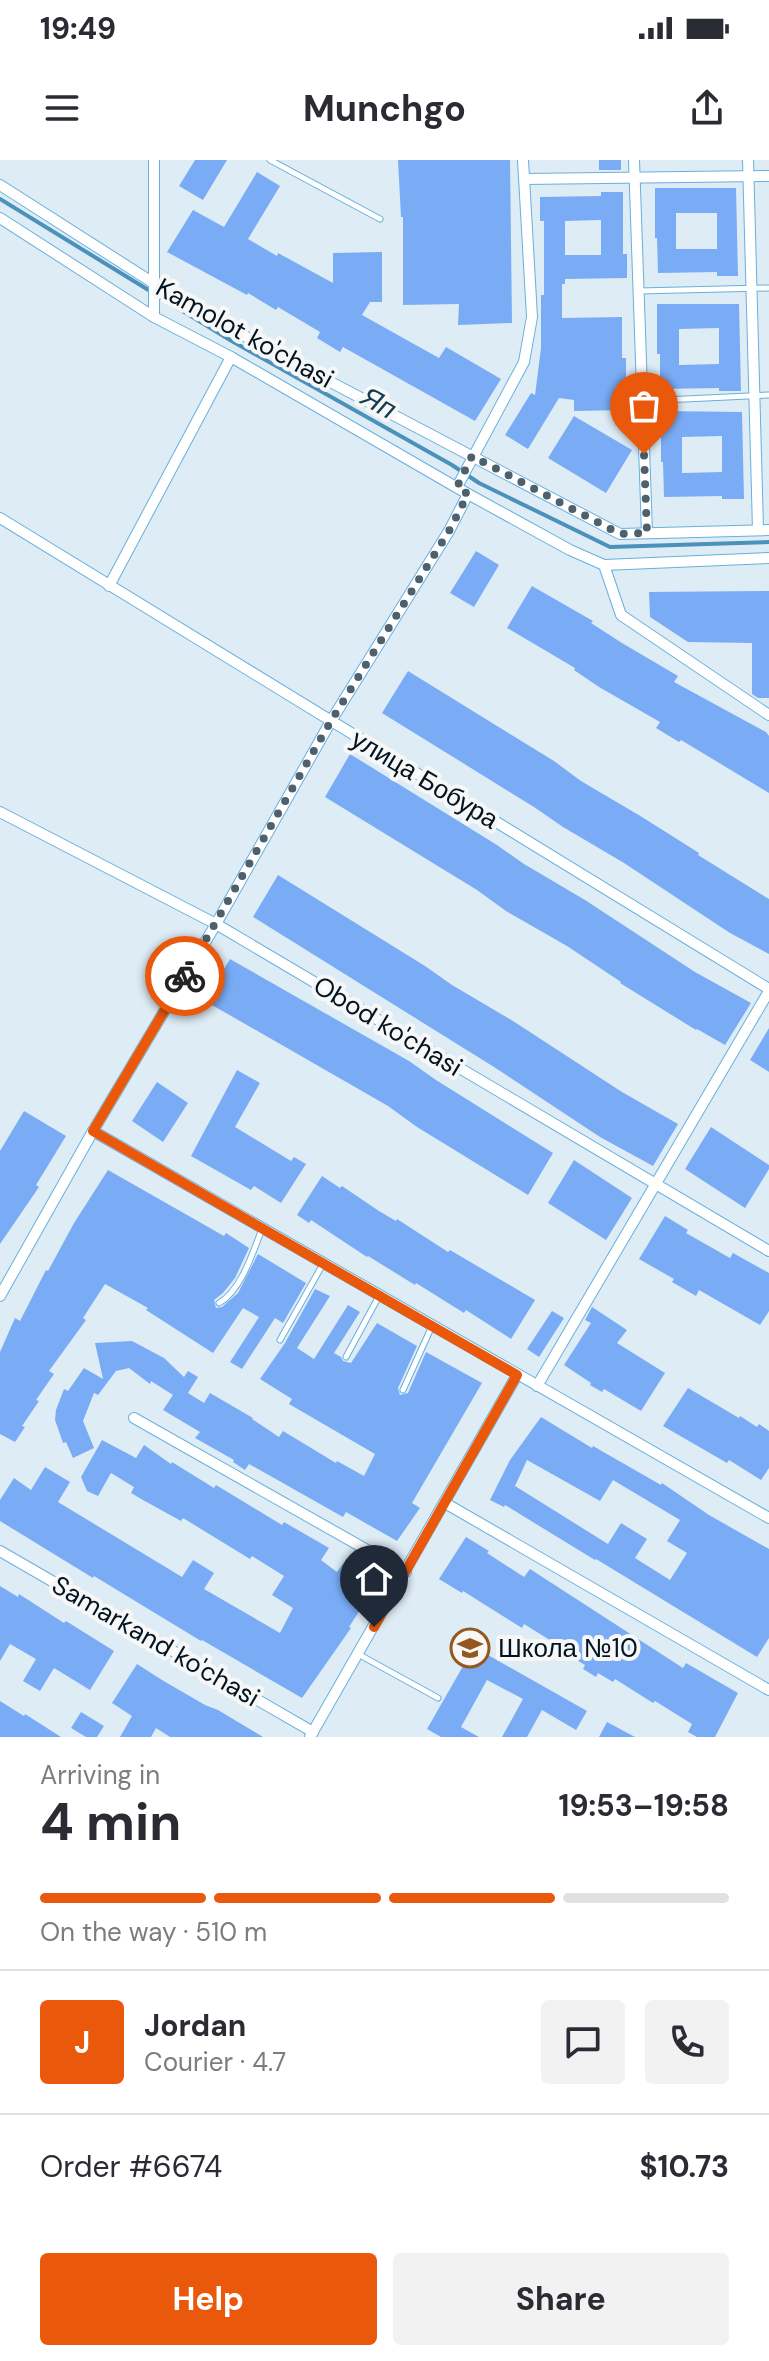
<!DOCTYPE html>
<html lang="en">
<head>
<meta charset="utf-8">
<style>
	body { margin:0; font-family:"DM Sans",sans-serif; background:#f2f2f3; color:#2b2b33; height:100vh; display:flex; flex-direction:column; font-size:30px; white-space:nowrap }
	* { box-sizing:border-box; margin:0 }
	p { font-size:26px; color:#7c7c81 }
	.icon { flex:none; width:44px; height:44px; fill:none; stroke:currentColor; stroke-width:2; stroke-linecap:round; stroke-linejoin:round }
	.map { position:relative; height:1577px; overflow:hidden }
	.side { display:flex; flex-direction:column; background:#fff; flex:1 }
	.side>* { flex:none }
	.pin { position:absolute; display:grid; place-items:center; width:68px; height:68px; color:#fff; margin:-82px -34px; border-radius:50% 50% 50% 0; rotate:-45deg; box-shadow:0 0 8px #0007 }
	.pin .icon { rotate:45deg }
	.courier { position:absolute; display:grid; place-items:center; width:80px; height:80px; margin:-40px; border:6px solid #ea580c; border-radius:50%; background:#fff; color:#222; box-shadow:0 2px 10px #0007 }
	.summary em { font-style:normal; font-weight:700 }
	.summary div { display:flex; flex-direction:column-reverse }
	.summary { display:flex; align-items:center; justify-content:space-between; height:136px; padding:0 40px }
	h1 { font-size:52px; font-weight:700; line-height:60px }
	.bar { display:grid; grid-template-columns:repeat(4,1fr); gap:12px 8px; align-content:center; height:96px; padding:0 40px }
	.bar i { height:10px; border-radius:6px; background:#e1e1e2 }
	.bar .current { background:#ea580c }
	.bar p { grid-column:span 4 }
	.line { display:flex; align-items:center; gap:20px; padding:0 40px; border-top:2px solid #e1e1e2 }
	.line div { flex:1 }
	.round { display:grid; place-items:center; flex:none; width:84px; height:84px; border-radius:8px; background:#f2f2f3 }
	.primary-button { display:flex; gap:16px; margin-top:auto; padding:16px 40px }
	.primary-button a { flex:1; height:92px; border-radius:8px; background:#ea580c; color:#fff; font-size:32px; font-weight:700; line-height:92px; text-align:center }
	.primary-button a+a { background:#f2f2f3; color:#2b2b33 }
	.status { display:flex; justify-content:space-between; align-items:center; height:56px; padding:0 40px; background:#fff; direction:ltr }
	.status svg { height:22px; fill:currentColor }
	header { display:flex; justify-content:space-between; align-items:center; height:104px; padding:0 40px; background:#fff; font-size:36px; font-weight:700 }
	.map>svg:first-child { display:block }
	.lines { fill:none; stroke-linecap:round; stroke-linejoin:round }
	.stream { stroke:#4a91bc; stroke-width:4 }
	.building { fill:#7aacf6; fill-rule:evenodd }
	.service-casing { stroke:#66b0de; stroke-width:7 }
	.minor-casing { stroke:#66b0de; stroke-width:12 }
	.service { stroke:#fff; stroke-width:5 }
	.minor { stroke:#fff; stroke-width:10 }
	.done { stroke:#4e606c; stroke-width:8; stroke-dasharray:0 14.4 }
	.route { stroke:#ea580c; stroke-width:10 }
	.labels { text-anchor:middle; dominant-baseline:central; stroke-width:8; stroke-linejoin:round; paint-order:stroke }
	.street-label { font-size:26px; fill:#001421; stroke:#f7f7f7 }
	.poi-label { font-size:26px; fill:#001421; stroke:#f7f7f7; text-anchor:start }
	.water-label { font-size:28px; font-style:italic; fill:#133b52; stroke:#f7f7f7 }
</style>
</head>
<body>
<div class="status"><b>19:49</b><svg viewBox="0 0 49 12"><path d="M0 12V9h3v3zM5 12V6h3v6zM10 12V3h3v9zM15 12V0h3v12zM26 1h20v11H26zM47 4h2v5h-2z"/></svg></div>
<header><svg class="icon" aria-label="menu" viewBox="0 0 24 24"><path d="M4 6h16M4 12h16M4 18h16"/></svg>Munchgo<svg class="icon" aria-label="share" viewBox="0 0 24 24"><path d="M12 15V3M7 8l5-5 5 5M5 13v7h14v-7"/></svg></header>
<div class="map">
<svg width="769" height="1577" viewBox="0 0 769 1577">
	<rect width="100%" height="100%" fill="#deecf6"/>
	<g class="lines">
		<polyline class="stream" points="0,39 230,180 452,305 479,323 610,387 769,382"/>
	</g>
	<g class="building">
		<polygon points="195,0 227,0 203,40 179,26"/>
		<polygon points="398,0 510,0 512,163 458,165 459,144 403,145 403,57 401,57"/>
		<rect x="599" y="0" width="22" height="10"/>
		<polygon points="257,12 280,26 248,79 277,96 278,93 333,123 333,93 382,92 382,142 370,142 362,155 439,198 446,187 501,219 475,261 343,187 340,192 317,178 320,172 278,147 276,150 248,133 247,135 167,92 193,50 224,67"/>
		<path d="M655,28H736L738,116H717V112L658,113L657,78H655ZM676,53H717V89H676Z"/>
		<path d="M601,32H623V94H627V118L565,119V124H562V158L622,157V198H626V250L574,251V240L559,238L528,289L505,275L531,233L535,235L541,188V135H544V61H540V37L601,36ZM601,60V95H565V61Z"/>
		<path d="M657,144H739L741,231H719V228L660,229V194H657ZM719,168V204L679,205V169Z"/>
		<path d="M661,251L742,252L744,339H722V336L664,337L663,302H661ZM722,276V312L682,313V277Z"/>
		<polygon points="574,256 632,290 606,333 548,298"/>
		<polygon points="476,391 499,405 474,447 450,433"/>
		<polygon points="532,426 593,461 591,463 622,483 678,516 674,522 766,572 769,576 769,633 681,580 679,582 656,568 660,562 599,527 574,510 575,508 507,468"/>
		<polygon points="769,431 769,538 758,538 752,534 752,483 688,482 650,457 649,432"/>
		<polygon points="408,511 554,601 581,621 642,657 699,693 698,695 769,739 769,794 730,773 624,703 563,667 534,647 382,553"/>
		<polygon points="350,594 497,685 524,704 585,740 695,812 751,843 725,885 697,869 696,870 620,823 621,822 567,786 506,751 477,730 325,637"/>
		<polygon points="278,715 425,806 452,825 513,861 622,932 678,964 653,1006 600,977 494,907 253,757"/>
		<polygon points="230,799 409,901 436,920 553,993 528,1035 417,967 388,946 205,841"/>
		<polygon points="769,868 769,912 750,900"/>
		<polygon points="237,910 260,923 235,967 291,1001 294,997 306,1004 281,1043 254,1026 251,1030 191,996"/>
		<polygon points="157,922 188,943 163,982 132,961"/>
		<polygon points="24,951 66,976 36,1025 39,1027 0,1084 0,991"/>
		<polygon points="711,967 769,1005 769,1009 745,1048 685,1009"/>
		<polygon points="574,1000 632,1038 606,1080 548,1043"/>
		<polygon points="108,1010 224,1076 226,1073 249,1088 235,1118 223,1133 214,1140 216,1148 222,1147 238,1133 258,1094 306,1123 283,1163 275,1158 242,1209 230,1202 259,1157 243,1148 213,1193 146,1150 148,1148 105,1124 83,1158 86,1160 49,1211 54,1214 36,1240 39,1241 22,1266 25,1267 15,1282 0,1274 0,1192 15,1158 20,1161 46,1110 48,1111 74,1063"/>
		<polygon points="322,1016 340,1028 342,1026 379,1051 396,1061 397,1059 448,1092 450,1090 535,1140 511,1179 466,1150 464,1153 416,1123 415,1125 368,1096 367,1097 311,1060 309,1063 297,1055"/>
		<polygon points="665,1056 688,1070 686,1073 730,1098 733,1093 769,1113 769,1151 760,1165 699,1130 696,1136 672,1122 674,1119 639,1099"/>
		<polygon points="315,1129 330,1136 297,1188 314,1199 348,1145 360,1152 334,1193 341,1197 343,1201 351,1203 377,1163 417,1186 398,1228 400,1235 408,1233 426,1192 482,1223 412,1343 420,1348 397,1381 346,1352 343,1357 249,1304 245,1310 233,1302 234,1300 195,1278 200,1272 163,1250 173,1235 151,1221 150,1224 129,1208 116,1211 98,1235 94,1233 83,1261 94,1288 73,1298 66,1282 63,1283 55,1260 56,1250 64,1229 68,1231 84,1208 103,1219 95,1183 132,1181 164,1198 184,1217 188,1211 198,1217 188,1233 204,1243 210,1233 253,1258 252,1259 279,1277 283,1271 336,1303 337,1301 364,1316 375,1294 289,1244 292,1239 260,1219 285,1183"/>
		<polygon points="592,1147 627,1170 617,1183 665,1213 641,1251 604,1229 602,1232 590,1225 591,1223 564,1205 591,1163 585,1160"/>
		<polygon points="552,1151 564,1158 539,1197 527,1189"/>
		<polygon points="688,1228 739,1258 740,1256 757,1267 759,1264 769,1271 769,1308 761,1320 729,1300 727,1303 663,1266"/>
		<path d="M541,1257L592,1288L593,1286L661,1325L662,1323L709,1355L769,1389V1478L757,1497L596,1399L595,1400L505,1345L504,1347L490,1340L510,1300ZM527,1300L600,1341L613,1320L680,1360L667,1381L687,1393L670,1420L635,1398L647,1379L621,1363L608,1384L515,1326Z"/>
		<polygon points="102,1280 136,1298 144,1285 171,1304 172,1302 214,1328 216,1325 282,1365 284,1362 329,1388 321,1400 337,1412 347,1398 374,1416 356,1444 362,1447 349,1467 351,1468 302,1538 202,1480 201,1481 94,1416 93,1418 0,1361 0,1340 14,1318 31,1330 45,1307 70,1322 58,1342 182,1417 193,1400 214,1413 204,1429 280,1473 293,1448 272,1435 284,1416 252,1396 250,1399 183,1358 181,1361 143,1340 131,1333 134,1327 111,1313 98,1336 87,1331 81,1317"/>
		<polygon points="466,1377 489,1391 487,1393 524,1417 530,1409 683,1508 686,1503 738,1533 715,1577 697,1577 688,1572 692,1564 655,1541 653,1543 615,1519 613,1522 598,1513 596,1517 583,1509 585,1505 560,1490 561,1487 524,1464 522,1468 463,1431 462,1433 439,1419"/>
		<polygon points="0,1426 18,1437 19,1434 64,1463 66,1461 114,1491 90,1530 54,1508 40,1531 23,1521 36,1499 10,1484 0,1501"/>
		<polygon points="474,1487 587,1551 576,1570 542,1550 527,1577 502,1577 523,1539 487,1520 461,1567 479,1577 441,1577 427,1569"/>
		<polygon points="137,1504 162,1520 205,1545 218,1550 263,1577 170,1577 156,1568 151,1577 120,1577 132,1556 112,1543"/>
		<polygon points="0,1541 24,1556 25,1554 61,1577 0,1577"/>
		<polygon points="81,1552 104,1566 97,1577 86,1577 71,1568"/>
		<polygon points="607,1562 635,1577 599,1577"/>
	</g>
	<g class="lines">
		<defs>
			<g id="service">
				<polyline points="270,0 380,59"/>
				<polyline points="639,131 769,128"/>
				<polyline points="643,241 769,235"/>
				<path d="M219,1143C241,1131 253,1092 262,1069"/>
				<polyline points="280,1180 323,1104"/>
				<polyline points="346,1197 379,1136"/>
				<polyline points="403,1230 432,1166"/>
				<polyline points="358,1494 438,1538"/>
			</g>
			<g id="minor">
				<polyline points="634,0 647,373"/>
				<polyline points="748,0 758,370"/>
				<polyline points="524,19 769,16"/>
				<polyline points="0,25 155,124 262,186 620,374 769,370"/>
				<polyline points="0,58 154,157 231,197 468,334 570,390 604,405 769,398"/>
				<polyline points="154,157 154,0"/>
				<polyline points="457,327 524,202 532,157 523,0"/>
				<polyline points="0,358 769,829"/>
				<polyline points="604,405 621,455 769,555"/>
				<polyline points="109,426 231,197"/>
				<polyline points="0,652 216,764 769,1091"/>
				<polyline points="93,971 769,1358"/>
				<polyline points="0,1136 93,971 216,764 331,561 449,371 468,334"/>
				<polyline points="537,1226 769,831"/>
				<polyline points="134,1258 406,1412"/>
				<polyline points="445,1343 769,1530"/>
				<polyline points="0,1391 313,1572"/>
				<polyline points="310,1577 517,1215"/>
			</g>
		</defs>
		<use href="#service" class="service-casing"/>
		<use href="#minor" class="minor-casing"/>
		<use href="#service" class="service"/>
		<use href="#minor" class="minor"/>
	</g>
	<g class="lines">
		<polyline class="done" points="185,816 331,561 449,371 468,334 457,327 472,296 620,374 647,373 644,294"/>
		<polyline class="route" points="185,816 93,971 517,1215 374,1467"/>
	</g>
	<defs>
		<symbol id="school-ring" viewBox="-11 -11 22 22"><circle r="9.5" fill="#f7f7f7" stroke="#96571e" stroke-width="1.5"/><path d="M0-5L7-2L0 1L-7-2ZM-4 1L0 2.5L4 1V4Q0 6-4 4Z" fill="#96571e"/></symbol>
	</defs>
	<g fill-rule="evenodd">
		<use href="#school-ring" x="448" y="1466" width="44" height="44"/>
	</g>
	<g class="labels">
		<g class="street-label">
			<text transform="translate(245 173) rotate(29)">Kamolot ko'chasi</text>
			<text transform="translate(425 619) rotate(31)">улица Бобура</text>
			<text transform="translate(388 866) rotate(31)">Obod ko'chasi</text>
			<text transform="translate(156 1481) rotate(30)">Samarkand ko'chasi</text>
		</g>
		<g class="poi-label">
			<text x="498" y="1488">Школа №10</text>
		</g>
		<g class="water-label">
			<text transform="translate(379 243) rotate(30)">Яп</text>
		</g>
	</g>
</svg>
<div class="pin" style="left:644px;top:294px;background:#ea580c"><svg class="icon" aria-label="bag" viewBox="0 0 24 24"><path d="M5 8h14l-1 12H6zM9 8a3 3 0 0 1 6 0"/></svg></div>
<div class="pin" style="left:374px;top:1467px;background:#1f2937"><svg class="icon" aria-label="home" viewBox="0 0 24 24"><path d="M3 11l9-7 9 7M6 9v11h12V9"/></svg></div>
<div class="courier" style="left:185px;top:816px"><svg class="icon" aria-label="bike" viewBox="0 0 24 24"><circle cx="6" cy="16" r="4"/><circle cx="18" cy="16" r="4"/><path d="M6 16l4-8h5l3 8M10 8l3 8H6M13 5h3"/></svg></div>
</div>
<section class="side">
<div class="summary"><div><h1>4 min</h1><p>Arriving in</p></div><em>19:53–19:58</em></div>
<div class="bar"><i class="current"></i><i class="current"></i><i class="current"></i><i></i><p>On the way · 510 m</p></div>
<div class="line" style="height:144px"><b class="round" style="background:#ea580c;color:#fff">J</b><div><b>Jordan</b><p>Courier · 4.7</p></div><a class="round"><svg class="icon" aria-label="chat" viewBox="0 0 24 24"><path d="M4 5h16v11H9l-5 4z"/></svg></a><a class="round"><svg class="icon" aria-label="phone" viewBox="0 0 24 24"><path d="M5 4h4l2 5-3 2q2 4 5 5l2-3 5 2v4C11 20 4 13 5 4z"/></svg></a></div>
<div class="line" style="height:104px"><div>Order #6674</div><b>$10.73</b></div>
<div class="primary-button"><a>Help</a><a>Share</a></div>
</section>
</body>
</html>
